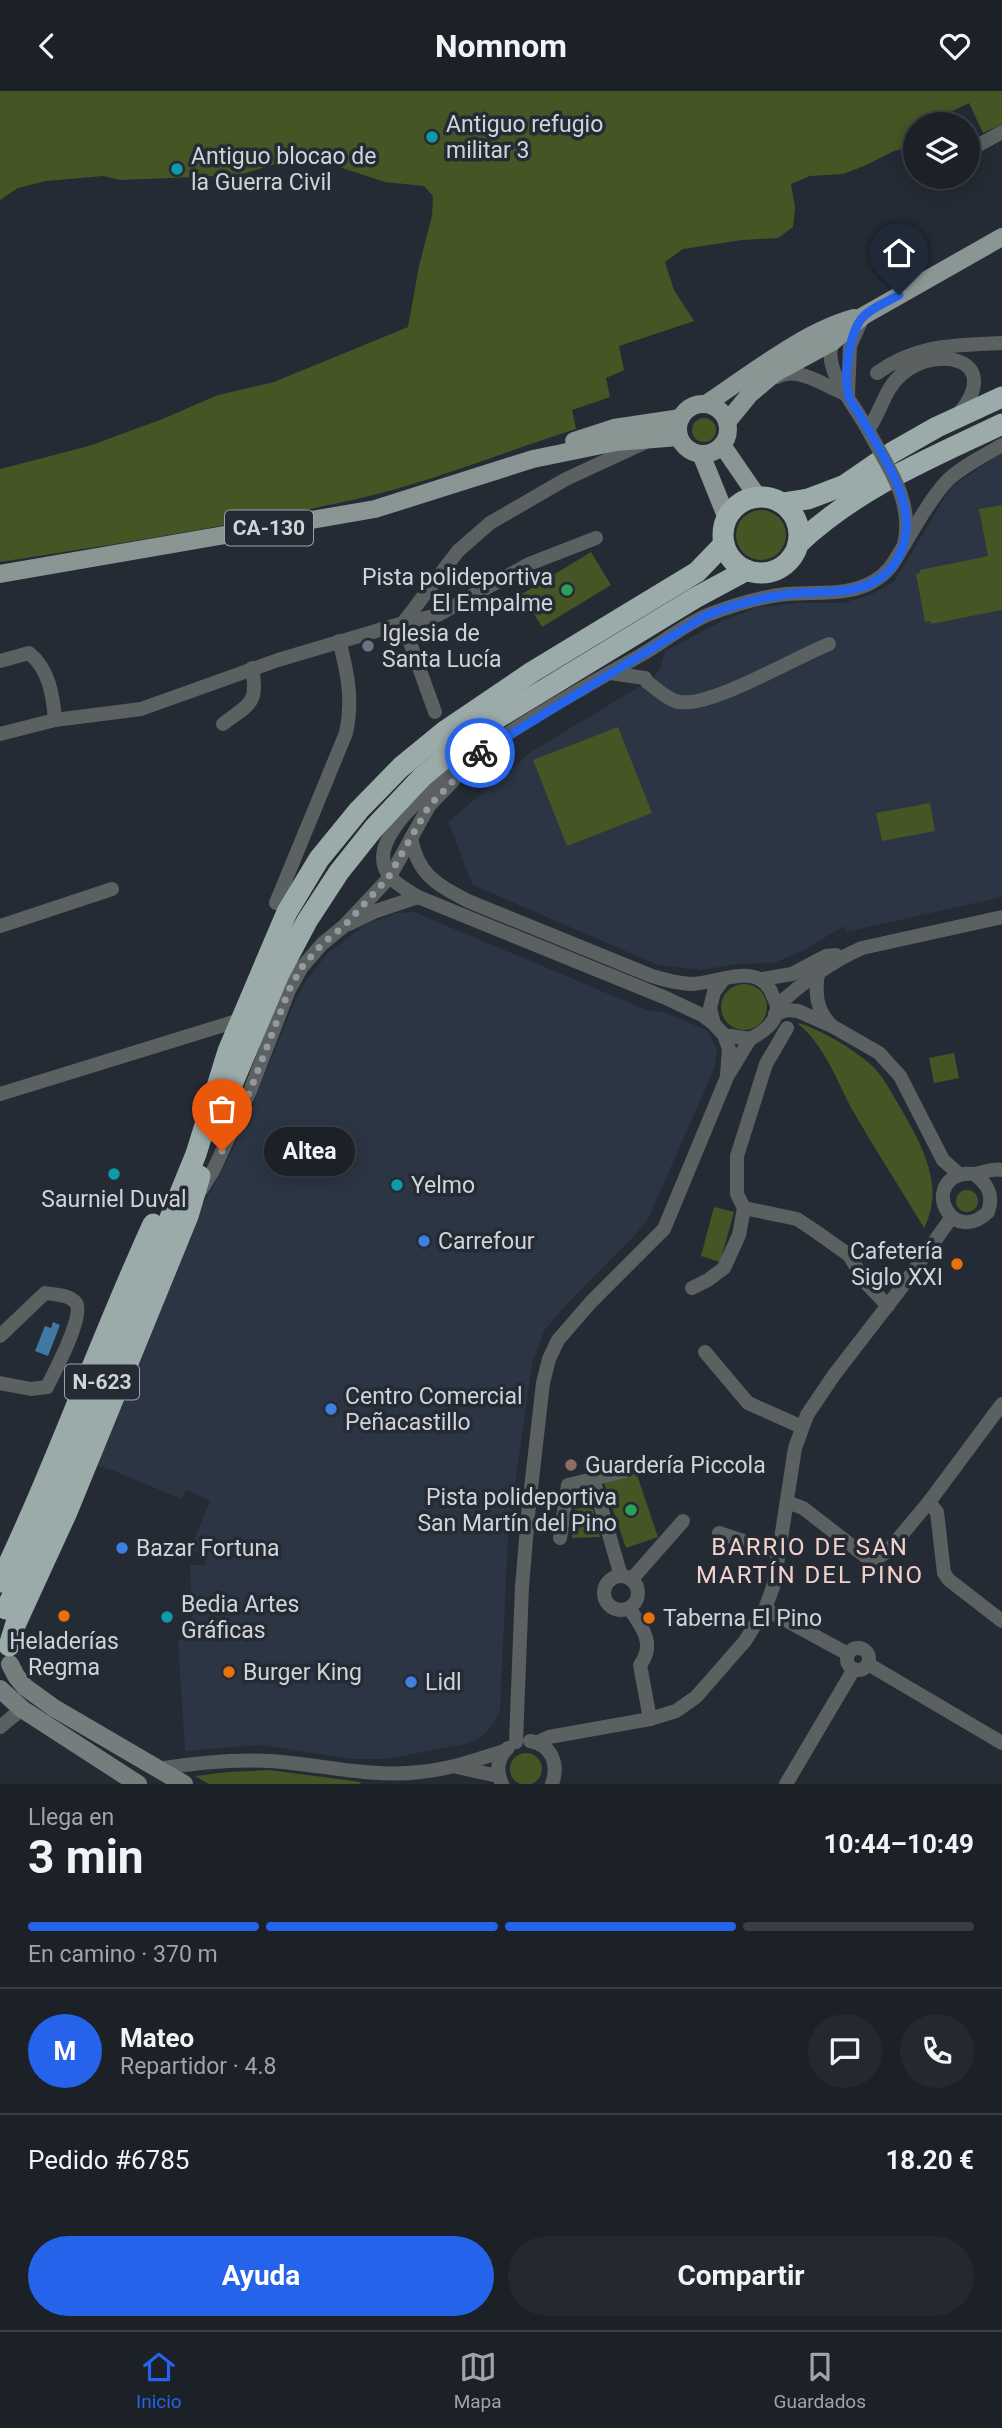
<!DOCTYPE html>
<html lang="es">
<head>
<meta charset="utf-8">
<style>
	body { margin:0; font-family:Roboto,sans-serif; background:#25282f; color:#f1f3f6; height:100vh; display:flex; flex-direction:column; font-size:26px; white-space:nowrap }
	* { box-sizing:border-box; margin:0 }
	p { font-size:23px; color:#a0a3a7 }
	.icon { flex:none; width:38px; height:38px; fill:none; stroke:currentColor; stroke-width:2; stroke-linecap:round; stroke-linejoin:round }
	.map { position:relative; height:1693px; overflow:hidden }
	.side { display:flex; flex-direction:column; background:#1c2027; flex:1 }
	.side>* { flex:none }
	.buttons { position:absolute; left:903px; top:21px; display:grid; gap:14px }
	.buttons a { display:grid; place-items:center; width:77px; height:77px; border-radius:50%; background:#1c2027; box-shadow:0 4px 18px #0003,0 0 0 2px #3a3e44; font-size:35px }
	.pin { position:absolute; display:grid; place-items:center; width:60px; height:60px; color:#fff; margin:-72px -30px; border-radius:50% 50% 50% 0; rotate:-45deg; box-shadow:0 0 7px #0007 }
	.pin .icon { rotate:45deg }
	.courier { position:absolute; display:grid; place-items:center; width:70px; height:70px; margin:-35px; border:5px solid #2563eb; border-radius:50%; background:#fff; color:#222; box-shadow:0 2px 9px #0007 }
	.bubble { position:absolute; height:49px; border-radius:24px; background:#1c2027; box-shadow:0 4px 18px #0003,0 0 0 2px #3a3e44; font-size:23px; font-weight:700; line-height:49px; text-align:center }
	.overview em { font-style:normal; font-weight:700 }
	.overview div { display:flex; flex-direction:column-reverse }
	.overview { display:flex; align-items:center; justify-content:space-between; height:119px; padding:0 28px }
	h1 { font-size:46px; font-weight:700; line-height:52px }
	.bar { display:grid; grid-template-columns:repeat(4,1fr); gap:10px 7px; align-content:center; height:84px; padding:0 28px }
	.bar i { height:9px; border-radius:5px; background:#3a3e44 }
	.bar .active { background:#2563eb }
	.bar p { grid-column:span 4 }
	.line { display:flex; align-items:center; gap:18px; padding:0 28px; border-top:2px solid #3a3e44 }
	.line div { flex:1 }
	.round { display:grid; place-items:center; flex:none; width:74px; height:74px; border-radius:37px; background:#25282f }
	.primary-button { display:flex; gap:14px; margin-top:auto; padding:14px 28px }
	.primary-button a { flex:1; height:80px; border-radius:42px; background:#2563eb; color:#fff; font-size:28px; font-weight:700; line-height:80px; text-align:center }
	.primary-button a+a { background:#25282f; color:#f1f3f6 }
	header { display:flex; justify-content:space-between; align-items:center; height:91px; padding:0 28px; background:#1c2027; font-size:32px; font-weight:700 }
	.tab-bar { display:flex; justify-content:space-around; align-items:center; height:98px; border-top:2px solid #3a3e44; background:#1c2027; font-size:19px; color:#a0a3a7 }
	.tab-bar a { display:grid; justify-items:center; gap:4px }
	.tab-bar .active { color:#2563eb }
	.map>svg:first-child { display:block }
	.built { fill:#2c3543 }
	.green { fill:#455523 }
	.water { fill:#3f7aa4 }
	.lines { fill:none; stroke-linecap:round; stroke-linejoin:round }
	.street { stroke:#5a6160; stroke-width:14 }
	.secondary { stroke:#747f7d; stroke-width:18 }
	.primary { stroke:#899694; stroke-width:18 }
	.highway { stroke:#9baba9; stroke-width:21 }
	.street-bridge { stroke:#5a6160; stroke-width:14 }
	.done { stroke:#94999f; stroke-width:7; stroke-dasharray:0 12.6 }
	.route { stroke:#2563eb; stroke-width:9 }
	.culture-dot { fill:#0f9aa8; stroke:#252b34; stroke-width:2.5 }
	.leisure-dot { fill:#2e9e5b; stroke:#252b34; stroke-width:2.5 }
	.worship-dot { fill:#6b7280; stroke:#252b34; stroke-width:2.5 }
	.shop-dot { fill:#3f7fe0; stroke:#252b34; stroke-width:2.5 }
	.food-dot { fill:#e8710a; stroke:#252b34; stroke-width:2.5 }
	.education-dot { fill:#8d6e63; stroke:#252b34; stroke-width:2.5 }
	.labels { text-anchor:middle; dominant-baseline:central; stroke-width:7; stroke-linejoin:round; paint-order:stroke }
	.shield { fill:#252b34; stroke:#9da1a8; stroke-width:2 }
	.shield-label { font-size:21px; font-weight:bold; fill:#d0d4d9 }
	.poi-label { font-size:23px; fill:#d0d4d9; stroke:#252b34; text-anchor:start }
	.neighbourhood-label { font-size:24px; letter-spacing:2px; fill:#f3d1ca; stroke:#252b34 }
</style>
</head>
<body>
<header><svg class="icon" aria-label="back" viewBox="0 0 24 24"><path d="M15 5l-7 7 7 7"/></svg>Nomnom<svg class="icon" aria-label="heart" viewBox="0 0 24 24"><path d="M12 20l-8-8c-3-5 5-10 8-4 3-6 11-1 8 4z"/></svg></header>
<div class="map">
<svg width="1002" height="1693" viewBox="0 0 1002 1693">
	<rect width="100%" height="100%" fill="#252b34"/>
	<g class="built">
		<polygon points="1002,362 1002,806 846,841 844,835 806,858 774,872 736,873 702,879 658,874 473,794 448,731 531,661 647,591 660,579 665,560 724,529 758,516 800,512 843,512 870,504 894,491 951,396"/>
		<polygon points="414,821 649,920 664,921 706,939 711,945 717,960 714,978 648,1128 634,1145 562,1218 544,1240 532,1273 508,1444 500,1619 494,1632 485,1643 470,1652 386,1668 354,1668 260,1654 185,1660 178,1549 193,1548 190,1474 205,1474 204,1464 190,1459 210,1410 186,1399 181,1408 112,1379 93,1374 197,1123 222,1080 248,1025 296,907 307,888 327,863 366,833 397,822"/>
	</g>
	<g class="green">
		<path d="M0,0H1002V33L983,42L969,12L926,33H915V54L894,60L864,75L843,83L810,85L791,93L795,116L793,136L778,147L742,149L683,158L665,171L674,199L694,230L619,255L624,279L606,287L610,306L572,319L576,338C503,361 432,391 357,408C239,434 119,453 0,471V378L89,355L160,329L218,304L274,291L408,236L419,175L432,125L433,105L424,95L385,91L315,68L295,67L243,83L220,85L120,89L103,85L46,90L18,97L0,109Z"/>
		<circle cx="704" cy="339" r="12"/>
		<polygon points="1002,414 1002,519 931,533 930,530 925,531 916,483 920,482 920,479 988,465 979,418"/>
		<circle cx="761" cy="444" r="25"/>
		<polygon points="591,461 611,494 542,536 522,503"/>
		<polygon points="618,636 652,722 567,755 533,669"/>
		<polygon points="930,712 935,740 882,750 876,722"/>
		<circle cx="744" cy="916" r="23"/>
		<path d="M799,932C823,940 850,956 869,972C883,984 891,1001 900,1016C921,1053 946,1095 924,1137C901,1098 876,1060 853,1020C837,991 825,954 798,933Z"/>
		<polygon points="954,962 959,987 934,992 929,967"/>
		<circle cx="967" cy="1110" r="11"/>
		<polygon points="714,1116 734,1121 720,1171 701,1165"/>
		<polygon points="636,1381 658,1446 626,1457 604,1392"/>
		<polygon points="592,1415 600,1446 572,1447 575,1418"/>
		<circle cx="526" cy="1678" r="16"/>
		<polygon points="269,1679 361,1691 360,1693 209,1693 195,1685 228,1681"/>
	</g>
	<polygon class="water" points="53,1231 60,1234 48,1265 35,1260 45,1235 51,1237"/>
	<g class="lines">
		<g class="street">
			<polyline points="968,60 1002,41"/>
			<path d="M836,245C816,273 855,313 868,339C881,321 884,298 902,283C940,252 1002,270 960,321"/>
			<path d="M877,282C917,253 955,254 1002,252"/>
			<path d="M777,286C798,274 826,296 846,303"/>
			<polyline points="848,304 850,255 862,228"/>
			<path d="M0,570L29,562C49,578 53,604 55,629"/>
			<path d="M610,582L645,587L647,591C656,597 668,609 679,611C712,616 794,567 829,553"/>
			<polyline points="435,621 403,532 438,524 529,473 596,447"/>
			<path d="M223,633C249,613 259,613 252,577"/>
			<polyline points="0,643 55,629 141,618 278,569 403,532 458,460 490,432 566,388 644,352"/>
			<path d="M411,747C418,784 436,793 468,810L652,885C665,889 676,892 690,893C718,893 760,868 773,905C774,907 777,914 777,916C777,932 763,941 750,948L724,944L714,933L710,917L714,901L724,888"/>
			<path d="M276,812L346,642C353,610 348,582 339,550"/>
			<polyline points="349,833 376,820 418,806"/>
			<polyline points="0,835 112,798"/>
			<path d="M818,882C815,902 816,919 831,934"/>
			<polyline points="762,888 792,883 826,865 836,864"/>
			<path d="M777,915C802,892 830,871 862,857L1002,826"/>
			<polyline points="775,923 787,919 798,920 832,935 879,962 900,985 943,1069 960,1084"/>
			<path d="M714,933L702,924L666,907L418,806C401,795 378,785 384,759C399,695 582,598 641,564C664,551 686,532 710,523C734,514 760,506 786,503C816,500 848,506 874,490C890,481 895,469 904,454C915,435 930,409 945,392C957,378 985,364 1002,354"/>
			<polyline points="724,944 729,958 727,984"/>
			<polyline points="0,1003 240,929"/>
			<path d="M974,1083C988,1093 994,1104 988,1121C954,1154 923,1098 959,1084C964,1082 970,1083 975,1083C985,1081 992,1077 1002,1079"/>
			<polyline points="201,1099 213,1080 250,1000 289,899 302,876 322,853 344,835 389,787 429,715 453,690"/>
			<polyline points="744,1117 797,1128 815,1140 849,1164 865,1191 888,1215"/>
			<polyline points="692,1197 708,1189 724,1177 739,1144 744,1117 737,1103 737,1065 766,973 787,937"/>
			<path d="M0,1245L45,1202C55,1204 69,1203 76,1212C85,1224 54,1282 47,1296L31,1298L0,1292"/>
			<polyline points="705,1261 748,1312 802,1336"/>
			<polyline points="593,1388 624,1380"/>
			<polyline points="787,1411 803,1417 865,1465 877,1467 888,1460 929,1411 1002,1313"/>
			<polyline points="929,1411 937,1421 944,1482 949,1489 1002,1530"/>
			<polyline points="719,1442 777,1461"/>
			<polyline points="560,1447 568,1394 593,1388 621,1485"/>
			<circle cx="621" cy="1502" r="17"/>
			<polyline points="631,1489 683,1430"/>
			<path d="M629,1517C642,1536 656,1553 640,1574L650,1628"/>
			<polyline points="765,1518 848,1563"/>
			<circle cx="858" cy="1568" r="11"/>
			<polyline points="868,1573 1002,1652"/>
			<polyline points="0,1636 22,1618"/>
			<path d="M530,1650C552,1654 559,1673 552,1693"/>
			<polyline points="516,1651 522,1496 528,1424 543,1292 549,1268 558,1249 591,1211 664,1138 727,986 750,948"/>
			<polyline points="538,1651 549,1646 650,1628 676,1620 696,1606 745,1550 765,1518 774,1493 795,1357 807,1324 834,1284 905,1192 951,1127"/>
			<polyline points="457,1676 498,1685"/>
			<path d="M157,1678C194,1672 232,1668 270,1670C319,1673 370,1687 420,1681C450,1678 476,1669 504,1660"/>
			<path d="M502,1693C496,1680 497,1666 508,1657"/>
			<polyline points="786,1693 854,1578"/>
		</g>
		<g class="secondary">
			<polyline points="10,1573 16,1585 25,1596 54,1617 184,1693"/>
			<polyline points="0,1598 22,1618 138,1693"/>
		</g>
		<g class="primary">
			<path d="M706,313C750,284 803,241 854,227"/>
			<circle cx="703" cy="338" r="25"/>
			<polyline points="727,331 749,304 775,282 832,251 863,225 1002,146"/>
			<polyline points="574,350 614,337 681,327"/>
			<polyline points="722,354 757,405"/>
			<polyline points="701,363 726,425"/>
			<polyline points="0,483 375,418 533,368 616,351 679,346"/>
		</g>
		<g class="highway">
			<circle cx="761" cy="444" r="38"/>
			<polyline points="783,412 808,408 845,394 893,361 937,336 1002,306"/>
			<path d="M799,452C859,396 929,368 1002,333"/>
			<polyline points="217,1029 279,883 307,830 339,781 374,737 422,686 459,655 496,628 695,507 747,479"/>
			<path d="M0,1491C56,1374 99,1251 153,1133"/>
			<polyline points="6,1518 36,1456 196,1063 228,960 287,821 319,768 359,719 401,676 445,640 532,581 697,481 723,454"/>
			<polyline points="9,1555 16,1532 67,1421 188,1125 200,1085"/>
		</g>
		<path class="street-bridge" d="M868,339C888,377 914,409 904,454"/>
	</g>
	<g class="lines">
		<polyline class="done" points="222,1060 250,1000 289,899 302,876 322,853 344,835 388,787 429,715 480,662"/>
		<path class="route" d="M480,662L705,525C730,515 755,508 782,504C815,498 851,507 880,487C889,481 895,473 900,463C922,417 882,365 861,326C857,319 849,310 848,303C844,283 849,241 863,226C871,217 889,210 899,204"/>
	</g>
	<g class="culture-dot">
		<circle cx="432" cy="46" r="7"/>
		<circle cx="177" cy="78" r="7"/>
		<circle cx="114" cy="1083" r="7"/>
		<circle cx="397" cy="1094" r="7"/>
		<circle cx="167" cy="1526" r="7"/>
	</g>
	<g class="leisure-dot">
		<circle cx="567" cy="499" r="7"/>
		<circle cx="631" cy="1419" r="7"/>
	</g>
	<circle class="worship-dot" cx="368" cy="555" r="7"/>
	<g class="shop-dot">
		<circle cx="424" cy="1150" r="7"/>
		<circle cx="331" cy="1318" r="7"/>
		<circle cx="122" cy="1457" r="7"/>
		<circle cx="411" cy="1591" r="7"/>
	</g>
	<g class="food-dot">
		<circle cx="957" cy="1173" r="7"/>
		<circle cx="64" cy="1525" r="7"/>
		<circle cx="649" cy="1527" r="7"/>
		<circle cx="229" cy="1581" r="7"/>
	</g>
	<circle class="education-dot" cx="571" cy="1374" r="7"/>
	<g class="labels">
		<g class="shield">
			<rect x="225" y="419.5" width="88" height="35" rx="5"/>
			<rect x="65" y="1273.5" width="74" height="35" rx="5"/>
		</g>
		<g class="shield-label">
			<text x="269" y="437">CA-130</text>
			<text x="102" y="1291">N-623</text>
		</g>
		<g class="poi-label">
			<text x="446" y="33">Antiguo refugio<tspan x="446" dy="26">militar 3</tspan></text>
			<text x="191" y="65">Antiguo blocao de<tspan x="191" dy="26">la Guerra Civil</tspan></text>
			<text x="553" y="486" text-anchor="end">Pista polideportiva<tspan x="553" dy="26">El Empalme</tspan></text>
			<text x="382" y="542">Iglesia de<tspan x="382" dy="26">Santa Lucía</tspan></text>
			<text x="411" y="1094">Yelmo</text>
			<text x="114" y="1108" text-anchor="middle">Saurniel Duval</text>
			<text x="438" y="1150">Carrefour</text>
			<text x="943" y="1160" text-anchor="end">Cafetería<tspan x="943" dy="26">Siglo XXI</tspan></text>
			<text x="345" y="1305">Centro Comercial<tspan x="345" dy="26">Peñacastillo</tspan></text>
			<text x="585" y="1374">Guardería Piccola</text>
			<text x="617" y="1406" text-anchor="end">Pista polideportiva<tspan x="617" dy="26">San Martín del Pino</tspan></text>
			<text x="136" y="1457">Bazar Fortuna</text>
			<text x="181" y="1513">Bedia Artes<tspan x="181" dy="26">Gráficas</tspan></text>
			<text x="663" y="1527">Taberna El Pino</text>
			<text x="64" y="1550" text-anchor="middle">Heladerías<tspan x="64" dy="26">Regma</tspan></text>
			<text x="243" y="1581">Burger King</text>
			<text x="425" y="1591">Lidl</text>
		</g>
		<g class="neighbourhood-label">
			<text x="810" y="1456">BARRIO DE SAN<tspan x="810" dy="28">MARTÍN DEL PINO</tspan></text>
		</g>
	</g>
</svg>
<div class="buttons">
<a><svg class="icon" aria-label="layers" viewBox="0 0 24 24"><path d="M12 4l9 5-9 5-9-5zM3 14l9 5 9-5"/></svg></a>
</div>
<div class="pin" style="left:222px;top:1060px;background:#ea580c"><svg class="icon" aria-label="bag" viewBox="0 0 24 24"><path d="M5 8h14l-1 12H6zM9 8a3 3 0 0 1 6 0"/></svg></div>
<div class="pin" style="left:899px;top:204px;background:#1f2937"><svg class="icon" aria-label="home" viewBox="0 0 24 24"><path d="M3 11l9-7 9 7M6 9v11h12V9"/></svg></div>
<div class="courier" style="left:480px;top:662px"><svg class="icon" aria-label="bike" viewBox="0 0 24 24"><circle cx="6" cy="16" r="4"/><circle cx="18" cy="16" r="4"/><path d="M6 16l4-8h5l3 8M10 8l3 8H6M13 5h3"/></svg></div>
<div class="bubble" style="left:264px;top:1036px;width:91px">Altea</div>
</div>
<section class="side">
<div class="overview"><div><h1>3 min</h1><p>Llega en</p></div><em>10:44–10:49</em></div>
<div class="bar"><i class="active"></i><i class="active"></i><i class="active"></i><i></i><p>En camino · 370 m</p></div>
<div class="line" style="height:126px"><b class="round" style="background:#2563eb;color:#fff">M</b><div><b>Mateo</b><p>Repartidor · 4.8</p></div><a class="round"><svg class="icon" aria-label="chat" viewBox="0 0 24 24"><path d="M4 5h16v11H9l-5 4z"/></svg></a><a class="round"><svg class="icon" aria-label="phone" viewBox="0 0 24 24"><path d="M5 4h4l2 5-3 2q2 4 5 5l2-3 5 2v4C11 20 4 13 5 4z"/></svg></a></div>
<div class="line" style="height:91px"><div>Pedido #6785</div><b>18.20 €</b></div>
<div class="primary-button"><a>Ayuda</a><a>Compartir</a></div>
</section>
<nav class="tab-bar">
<a class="active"><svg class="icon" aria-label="home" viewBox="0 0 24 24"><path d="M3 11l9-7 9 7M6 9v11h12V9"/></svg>Inicio</a>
<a><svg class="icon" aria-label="map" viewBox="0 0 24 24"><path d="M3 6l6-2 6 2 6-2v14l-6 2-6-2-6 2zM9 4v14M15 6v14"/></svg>Mapa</a>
<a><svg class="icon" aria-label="saved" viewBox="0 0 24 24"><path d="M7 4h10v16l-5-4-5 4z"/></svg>Guardados</a>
</nav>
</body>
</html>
